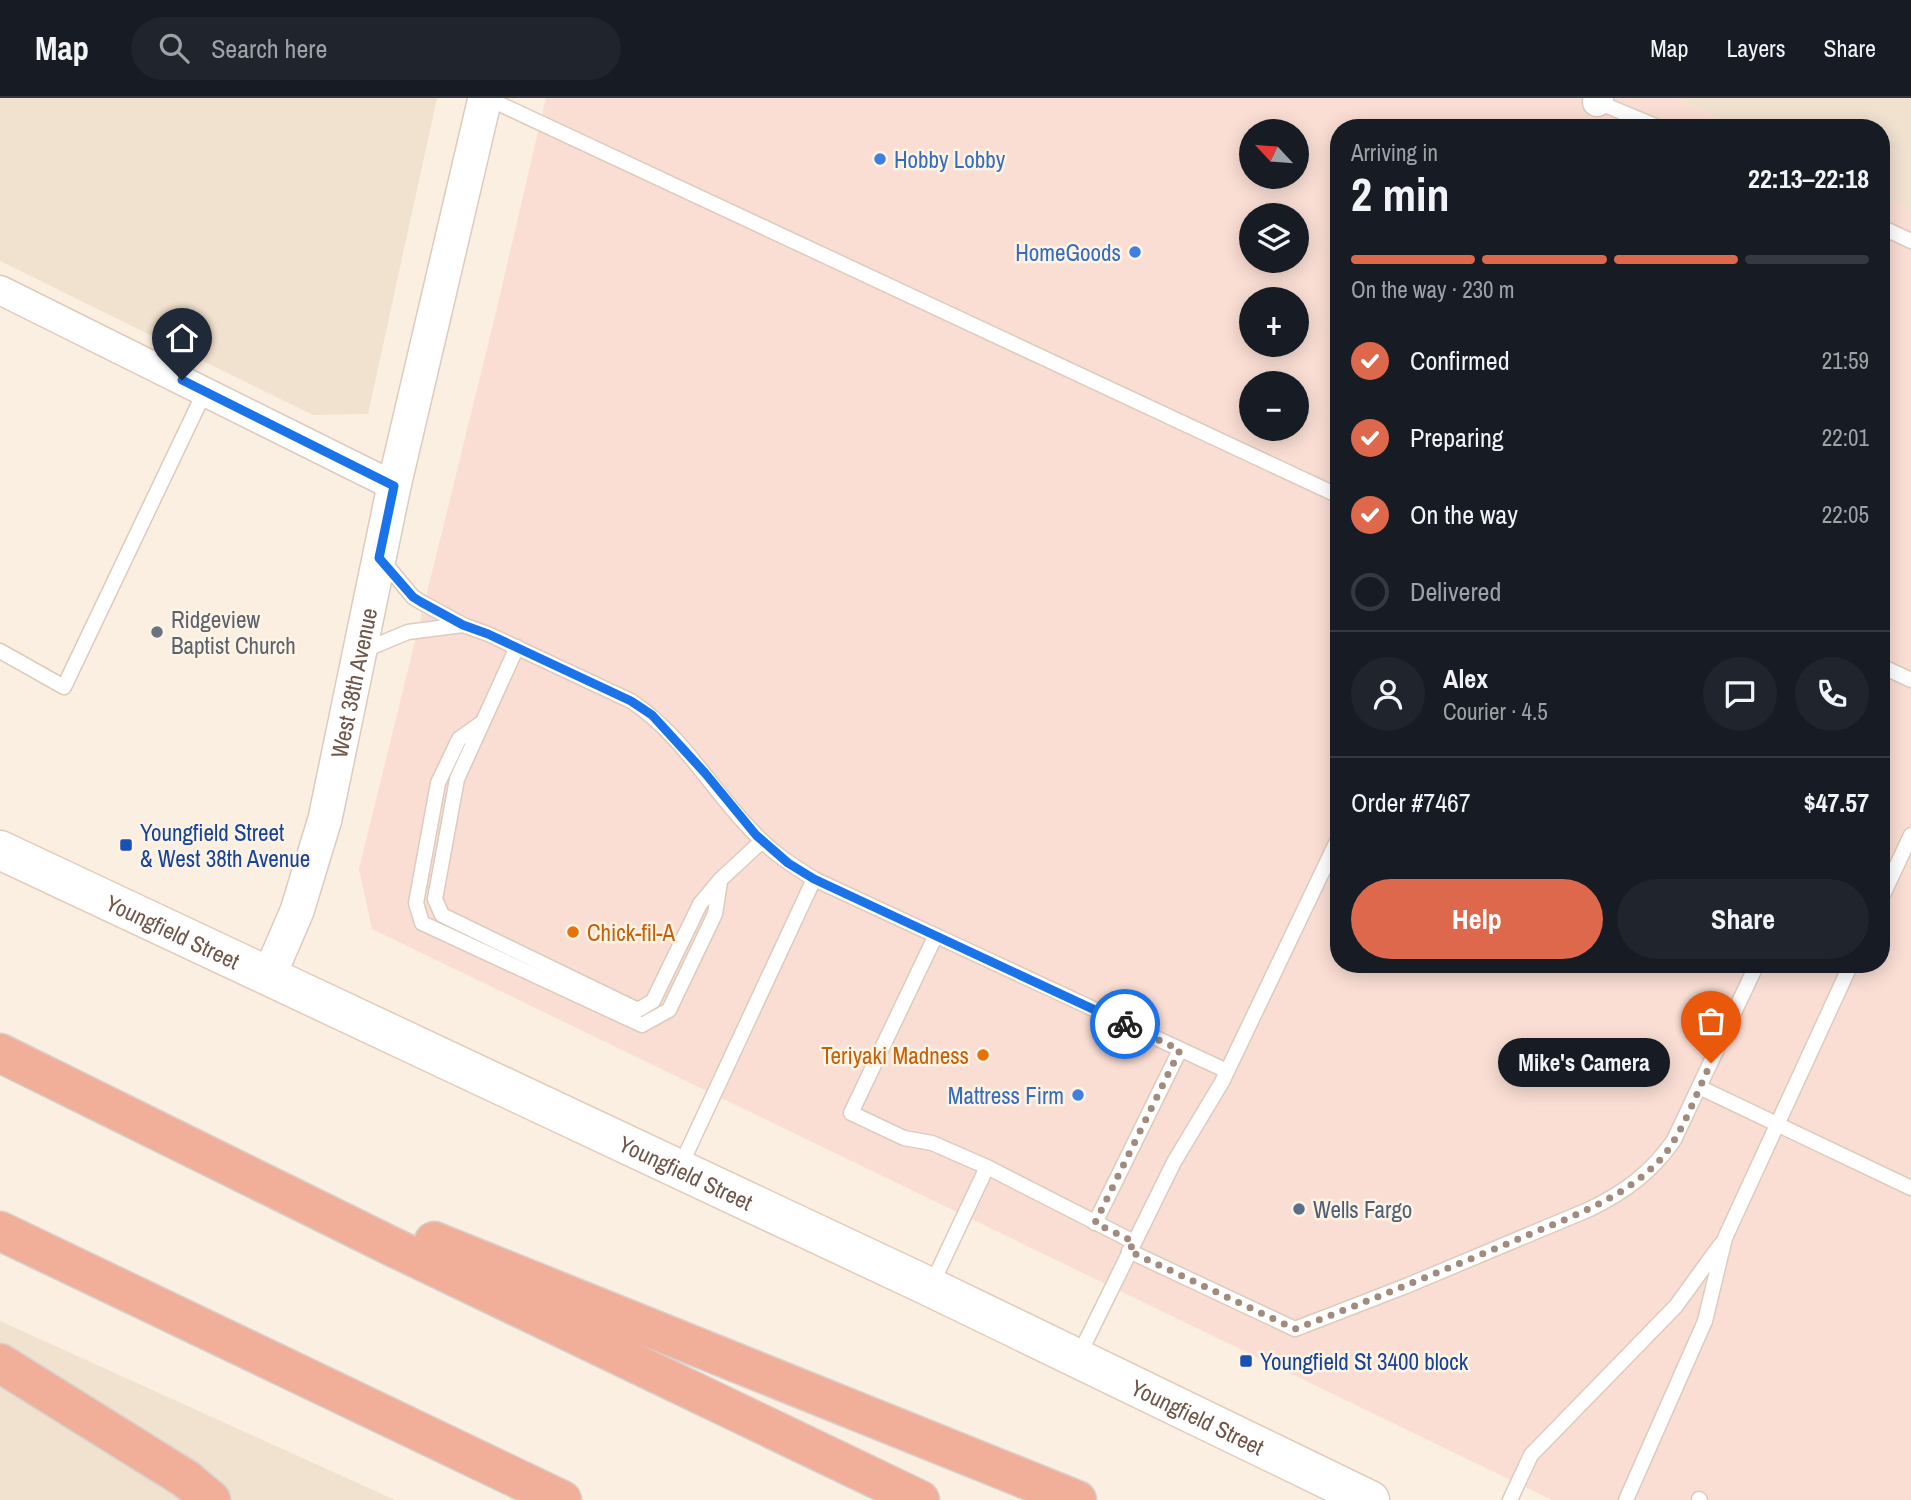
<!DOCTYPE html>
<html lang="en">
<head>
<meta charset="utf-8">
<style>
	body { margin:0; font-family:"Archivo Narrow",sans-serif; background:#20242c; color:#f1f3f6; height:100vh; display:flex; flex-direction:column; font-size:26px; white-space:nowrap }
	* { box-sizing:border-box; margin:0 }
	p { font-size:23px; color:#9ea1a6 }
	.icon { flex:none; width:38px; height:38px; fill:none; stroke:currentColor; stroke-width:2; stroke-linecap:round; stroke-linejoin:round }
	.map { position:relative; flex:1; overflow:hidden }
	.drawer { position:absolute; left:1330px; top:21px; width:560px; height:854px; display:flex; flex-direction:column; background:#171b24; border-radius:28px; box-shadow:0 4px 18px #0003 }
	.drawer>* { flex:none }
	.needle { width:46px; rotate:296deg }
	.tools { position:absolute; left:1239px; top:21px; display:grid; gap:14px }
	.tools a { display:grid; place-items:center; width:70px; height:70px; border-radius:50%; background:#171b24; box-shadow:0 4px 18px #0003; font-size:35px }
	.pin { position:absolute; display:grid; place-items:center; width:60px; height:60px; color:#fff; margin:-72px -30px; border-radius:50% 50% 50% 0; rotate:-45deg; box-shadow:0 0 7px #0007 }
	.pin .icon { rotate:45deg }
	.courier { position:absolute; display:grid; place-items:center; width:70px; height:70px; margin:-35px; border:5px solid #1a73e8; border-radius:50%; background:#fff; color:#222; box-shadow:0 2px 9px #0007 }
	.bubble { position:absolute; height:49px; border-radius:24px; background:#171b24; box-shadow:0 4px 18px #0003; font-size:23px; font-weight:700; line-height:49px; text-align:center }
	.summary em { font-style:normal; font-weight:700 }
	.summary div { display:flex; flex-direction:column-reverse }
	.summary { display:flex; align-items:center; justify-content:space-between; height:119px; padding:0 21px }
	h1 { font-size:46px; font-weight:700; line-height:52px }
	.bar { display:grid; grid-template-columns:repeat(4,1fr); gap:10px 7px; align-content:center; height:84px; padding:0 21px }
	.bar i { height:9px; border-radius:5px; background:#363941 }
	.bar .active { background:#de684b }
	.bar p { grid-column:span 4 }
	.line { display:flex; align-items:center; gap:18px; padding:0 21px; border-top:2px solid #363941 }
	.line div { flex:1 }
	.round { display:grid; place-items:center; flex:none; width:74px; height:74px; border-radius:37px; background:#20242c }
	ol { padding:0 21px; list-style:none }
	li { display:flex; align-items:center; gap:21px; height:77px }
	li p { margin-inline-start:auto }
	li .icon { padding:7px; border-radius:50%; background:#de684b; color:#fff; stroke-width:4 }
	li:last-child { color:#9ea1a6 }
	li i { width:38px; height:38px; border:4px solid #363941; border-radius:50% }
	.button { display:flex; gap:14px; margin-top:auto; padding:14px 21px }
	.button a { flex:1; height:80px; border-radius:42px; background:#de684b; color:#fff; font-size:28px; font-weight:700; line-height:80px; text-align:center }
	.button a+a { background:#20242c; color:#f1f3f6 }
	header { display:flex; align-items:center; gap:42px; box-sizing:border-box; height:98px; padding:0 35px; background:#171b24; border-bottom:2px solid #363941 }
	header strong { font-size:33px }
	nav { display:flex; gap:38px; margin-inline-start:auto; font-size:24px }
	.search { width:490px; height:63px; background:#20242c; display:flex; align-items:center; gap:18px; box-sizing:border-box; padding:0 24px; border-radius:38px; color:#9ea1a6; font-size:26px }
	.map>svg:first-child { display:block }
	.residential { fill:#f1e1cf }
	.commercial { fill:#faded4; fill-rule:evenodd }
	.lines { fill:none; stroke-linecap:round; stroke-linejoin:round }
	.service-casing { stroke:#ddcbbd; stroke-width:17 }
	.minor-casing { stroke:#ddcbbd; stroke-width:31 }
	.tertiary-casing { stroke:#ddcbbd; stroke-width:36 }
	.secondary-casing { stroke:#e2ccbb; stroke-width:41 }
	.motorway-casing { stroke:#d7d0cc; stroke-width:41 }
	.service { stroke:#fff; stroke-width:14 }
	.minor { stroke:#fff; stroke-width:28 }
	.tertiary { stroke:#fff; stroke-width:33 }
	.secondary { stroke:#fff; stroke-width:38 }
	.motorway { stroke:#f1af9a; stroke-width:38 }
	.done { stroke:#a08c7e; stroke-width:7; stroke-dasharray:0 12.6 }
	.route { stroke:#1a73e8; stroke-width:9 }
	.shop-dot { fill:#3f7fe0; stroke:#fef4e5; stroke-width:2.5 }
	.worship-dot { fill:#6b7280; stroke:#fef4e5; stroke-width:2.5 }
	.transit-dot { fill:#1a4fb4; stroke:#fef4e5; stroke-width:2.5 }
	.food-dot { fill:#e8710a; stroke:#fef4e5; stroke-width:2.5 }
	.service-dot { fill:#5c6f8a; stroke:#fef4e5; stroke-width:2.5 }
	.labels { text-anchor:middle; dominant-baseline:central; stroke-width:5; stroke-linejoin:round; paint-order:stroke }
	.shop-label { font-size:23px; fill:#366cbe; stroke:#fef4e5; text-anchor:end }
	.worship-label { font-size:23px; fill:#5b616d; stroke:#fef4e5; text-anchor:start }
	.street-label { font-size:23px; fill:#6f5649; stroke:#fef4e5 }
	.transit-label { font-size:23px; fill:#164399; stroke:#fef4e5; text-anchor:start }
	.food-label { font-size:23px; fill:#c56008; stroke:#fef4e5; text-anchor:start }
	.service-label { font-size:23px; fill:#4e5e75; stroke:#fef4e5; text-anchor:start }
</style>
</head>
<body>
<header>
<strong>Map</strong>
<div class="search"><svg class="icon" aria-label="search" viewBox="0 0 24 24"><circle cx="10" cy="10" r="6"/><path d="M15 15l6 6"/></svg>Search here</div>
<nav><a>Map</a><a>Layers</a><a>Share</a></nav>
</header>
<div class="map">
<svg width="1911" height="1402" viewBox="0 0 1911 1402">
	<rect width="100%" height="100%" fill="#faefe0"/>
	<g class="residential">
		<polygon points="0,0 437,0 368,316 313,317 0,163"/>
		<polygon points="1677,0 1911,0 1911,112 1881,98 1881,30 1739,30"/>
		<polygon points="0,1223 395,1402 0,1402"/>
	</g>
	<path class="commercial" d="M546,0H1677L1739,30H1339V866H1881V98L1911,112V1402H1552L372,831L359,771L496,214ZM1251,33H1297V79H1251ZM1251,117H1297V163H1251ZM1251,201H1297V247H1251ZM1251,285H1297V331H1251Z"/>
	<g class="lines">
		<defs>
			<g id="service">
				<polyline points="487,0 1339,398"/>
				<polyline points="1593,2 1660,30"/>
				<polyline points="1881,129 1911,143"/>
				<path d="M382,462L413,499L421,504L463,527L488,536L631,603C683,637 712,693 755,736C773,755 793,768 814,781L1227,973"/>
				<polyline points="517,549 457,681 435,801 442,817 638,912 653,903 700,806 720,782 762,743"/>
				<polyline points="0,553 64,589 205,293"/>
				<polyline points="360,554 408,534 463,527"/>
				<polyline points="1881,568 1911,582"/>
				<polyline points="480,626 459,641 438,685 416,805 422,825 642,927 669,912 715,816 720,784"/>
				<polyline points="1881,801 1911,737"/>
				<polyline points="935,839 851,1015 904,1040 932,1045 987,1069 1134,1144"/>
				<polyline points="1699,989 1911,1090"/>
				<polyline points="680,1069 814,781"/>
				<polyline points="1095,1125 1180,952"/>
				<path d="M1129,1153L1295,1231L1406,1188L1590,1111C1625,1094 1652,1074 1674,1042L1757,866"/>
				<polyline points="931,1188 987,1069"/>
				<polyline points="1078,1259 1174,1064 1222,984 1339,739"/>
				<polyline points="1699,1401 1700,1402"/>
				<polyline points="1510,1402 1531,1357 1676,1208 1721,1146"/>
				<polyline points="1626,1402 1705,1223 1725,1140 1851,866"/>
			</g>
			<g id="minor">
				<polyline points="1597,4 1599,0"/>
				<polyline points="0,192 394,388"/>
			</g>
			<g id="tertiary">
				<path id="s1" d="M269,878L297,813L325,721L394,388L485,0"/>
			</g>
			<g id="secondary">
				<path id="s2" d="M0,752L930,1189L1370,1402"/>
			</g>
			<g id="motorway">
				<polyline points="0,955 395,1150 920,1402"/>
				<polyline points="0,1133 562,1402"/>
				<polyline points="434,1143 1077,1402"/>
				<polyline points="0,1265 186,1381 211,1402"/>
			</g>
		</defs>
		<use href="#service" class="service-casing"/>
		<use href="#minor" class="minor-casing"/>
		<use href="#tertiary" class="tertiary-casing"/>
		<use href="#secondary" class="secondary-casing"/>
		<use href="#motorway" class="motorway-casing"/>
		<use href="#service" class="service"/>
		<use href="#minor" class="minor"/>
		<use href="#tertiary" class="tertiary"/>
		<use href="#secondary" class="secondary"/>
		<use href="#motorway" class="motorway"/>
	</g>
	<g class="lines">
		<path class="done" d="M1125,926L1180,952L1095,1125L1134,1144L1129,1153L1295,1231C1369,1203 1441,1173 1514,1143C1564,1121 1619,1104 1658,1064C1682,1039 1696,995 1711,965"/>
		<polyline class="route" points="182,282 394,388 379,460 413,499 421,504 463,527 488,536 631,603 652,617 705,675 756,737 788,765 814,781 1125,926"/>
	</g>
	<g class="shop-dot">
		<circle cx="880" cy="61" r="7"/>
		<circle cx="1135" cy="154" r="7"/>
		<circle cx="1078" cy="997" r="7"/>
	</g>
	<circle class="worship-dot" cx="157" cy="534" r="7"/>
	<g class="transit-dot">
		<rect x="119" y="740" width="14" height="14" rx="3.5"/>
		<rect x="1239" y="1256" width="14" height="14" rx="3.5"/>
	</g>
	<g class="food-dot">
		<circle cx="573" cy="834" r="7"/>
		<circle cx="983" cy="957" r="7"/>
	</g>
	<circle class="service-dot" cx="1299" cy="1111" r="7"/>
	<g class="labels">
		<g class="shop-label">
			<text x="894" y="61" text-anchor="start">Hobby Lobby</text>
			<text x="1121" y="154">HomeGoods</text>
			<text x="1064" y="997">Mattress Firm</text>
		</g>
		<g class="worship-label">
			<text x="171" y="521">Ridgeview<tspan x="171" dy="26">Baptist Church</tspan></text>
		</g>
		<g class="street-label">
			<text stroke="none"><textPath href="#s1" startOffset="306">West 38th Avenue</textPath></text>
			<text stroke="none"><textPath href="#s2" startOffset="191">Youngfield Street</textPath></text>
			<text stroke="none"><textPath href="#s2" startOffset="758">Youngfield Street</textPath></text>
			<text stroke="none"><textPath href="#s2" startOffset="1325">Youngfield Street</textPath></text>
		</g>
		<g class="transit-label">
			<text x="140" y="734">Youngfield Street<tspan x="140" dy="26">&amp; West 38th Avenue</tspan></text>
			<text x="1260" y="1263">Youngfield St 3400 block</text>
		</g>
		<g class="food-label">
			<text x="587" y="834">Chick-fil-A</text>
			<text x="969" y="957" text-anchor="end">Teriyaki Madness</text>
		</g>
		<g class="service-label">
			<text x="1313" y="1111">Wells Fargo</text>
		</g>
	</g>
</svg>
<div class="tools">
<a><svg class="needle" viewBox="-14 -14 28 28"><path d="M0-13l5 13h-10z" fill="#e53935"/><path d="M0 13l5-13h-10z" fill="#9ea1a6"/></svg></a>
<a><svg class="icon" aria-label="layers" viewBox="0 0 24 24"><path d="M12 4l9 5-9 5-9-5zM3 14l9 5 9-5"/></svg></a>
<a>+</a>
<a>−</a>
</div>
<div class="pin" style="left:1711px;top:965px;background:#ea580c"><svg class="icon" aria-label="bag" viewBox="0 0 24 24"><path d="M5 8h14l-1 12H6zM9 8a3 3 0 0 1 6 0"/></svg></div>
<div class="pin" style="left:182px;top:282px;background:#1f2937"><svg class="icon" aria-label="home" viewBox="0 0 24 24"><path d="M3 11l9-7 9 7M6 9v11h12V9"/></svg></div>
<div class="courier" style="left:1125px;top:926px"><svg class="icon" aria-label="bike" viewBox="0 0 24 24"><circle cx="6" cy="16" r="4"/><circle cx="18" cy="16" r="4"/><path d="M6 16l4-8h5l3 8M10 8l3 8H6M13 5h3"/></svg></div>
<div class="bubble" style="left:1498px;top:940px;width:172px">Mike's Camera</div>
<section class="drawer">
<div class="summary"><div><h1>2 min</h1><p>Arriving in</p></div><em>22:13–22:18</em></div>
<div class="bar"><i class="active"></i><i class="active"></i><i class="active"></i><i></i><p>On the way · 230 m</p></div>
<ol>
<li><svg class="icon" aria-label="check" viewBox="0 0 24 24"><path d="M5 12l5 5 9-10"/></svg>Confirmed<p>21:59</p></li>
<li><svg class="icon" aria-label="check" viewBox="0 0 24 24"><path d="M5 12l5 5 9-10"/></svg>Preparing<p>22:01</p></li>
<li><svg class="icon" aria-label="check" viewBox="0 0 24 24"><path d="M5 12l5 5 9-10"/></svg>On the way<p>22:05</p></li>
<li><i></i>Delivered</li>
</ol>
<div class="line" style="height:126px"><a class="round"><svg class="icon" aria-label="person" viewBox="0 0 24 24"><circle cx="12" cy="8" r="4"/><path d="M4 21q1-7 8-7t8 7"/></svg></a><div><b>Alex</b><p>Courier · 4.5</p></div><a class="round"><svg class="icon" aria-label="chat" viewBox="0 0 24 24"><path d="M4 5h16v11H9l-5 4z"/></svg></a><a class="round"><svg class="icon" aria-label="phone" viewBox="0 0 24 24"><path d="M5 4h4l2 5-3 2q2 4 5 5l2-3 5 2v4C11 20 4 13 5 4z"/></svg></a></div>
<div class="line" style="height:91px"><div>Order #7467</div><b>$47.57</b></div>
<div class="button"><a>Help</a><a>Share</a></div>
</section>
</div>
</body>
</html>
